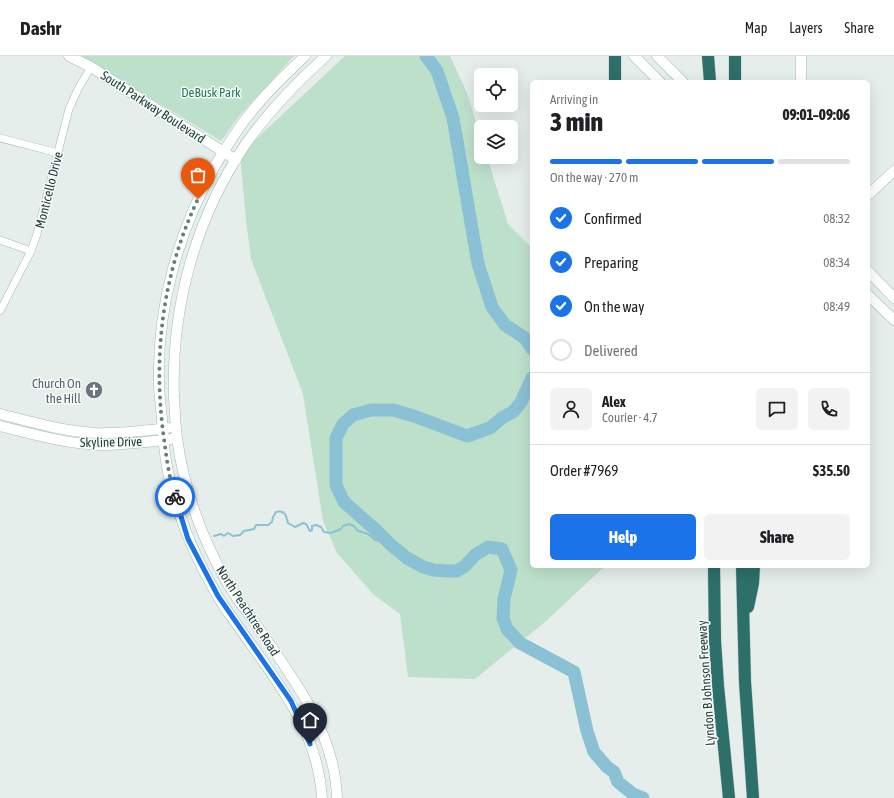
<!DOCTYPE html>
<html lang="en">
<head>
<meta charset="utf-8">
<style>
	body { margin:0; font-family:"Asap Condensed",sans-serif; background:#f2f2f2; color:#202124; height:100vh; display:flex; flex-direction:column; font-size:15px; white-space:nowrap }
	* { box-sizing:border-box; margin:0 }
	p { font-size:13px; color:#757577 }
	.icon { flex:none; width:22px; height:22px; fill:none; stroke:currentColor; stroke-width:2; stroke-linecap:round; stroke-linejoin:round }
	.map { position:relative; flex:1; overflow:hidden }
	.details { position:absolute; left:530px; top:24px; width:340px; height:488px; display:flex; flex-direction:column; background:#fff; border-radius:6px; box-shadow:0 4px 16px #0002 }
	.details>* { flex:none }
	.fabs { position:absolute; left:474px; top:12px; display:grid; gap:8px }
	.fabs a { display:grid; place-items:center; width:44px; height:44px; border-radius:6px; background:#fff; box-shadow:0 4px 16px #0002; font-size:20px }
	.pin { position:absolute; display:grid; place-items:center; width:34px; height:34px; color:#fff; margin:-41px -17px; border-radius:50% 50% 50% 0; rotate:-45deg; box-shadow:0 0 4px #0007 }
	.pin .icon { rotate:45deg }
	.courier { position:absolute; display:grid; place-items:center; width:40px; height:40px; margin:-20px; border:3px solid #1a73e8; border-radius:50%; background:#fff; color:#222; box-shadow:0 1px 5px #0007 }
	.headline em { font-style:normal; font-weight:800 }
	.headline div { display:flex; flex-direction:column-reverse }
	.headline { display:flex; align-items:center; justify-content:space-between; height:68px; padding:0 20px }
	h1 { font-size:26px; font-weight:800; line-height:30px }
	.bar { display:grid; grid-template-columns:repeat(4,1fr); gap:6px 4px; align-content:center; height:48px; padding:0 20px }
	.bar i { height:5px; border-radius:3px; background:#e0e0e0 }
	.bar .current { background:#1a73e8 }
	.bar p { grid-column:span 4 }
	.line { display:flex; align-items:center; gap:10px; padding:0 20px; border-top:1px solid #e0e0e0 }
	.line div { flex:1 }
	.round { display:grid; place-items:center; flex:none; width:42px; height:42px; border-radius:6px; background:#f2f2f2 }
	ol { padding:0 20px; list-style:none }
	li { display:flex; align-items:center; gap:12px; height:44px }
	li p { margin-inline-start:auto }
	li .icon { padding:4px; border-radius:50%; background:#1a73e8; color:#fff; stroke-width:4 }
	li:last-child { color:#757577 }
	li i { width:22px; height:22px; border:2px solid #e0e0e0; border-radius:50% }
	.primary-button { display:flex; gap:8px; margin-top:auto; padding:8px 20px }
	.primary-button a { flex:1; height:46px; border-radius:6px; background:#1a73e8; color:#fff; font-size:16px; font-weight:800; line-height:46px; text-align:center }
	.primary-button a+a { background:#f2f2f2; color:#202124 }
	header { display:flex; align-items:center; gap:24px; box-sizing:border-box; height:56px; padding:0 20px; background:#fff; border-bottom:1px solid #e0e0e0 }
	header strong { font-size:19px }
	nav { display:flex; gap:22px; margin-inline-start:auto; font-size:14px }
	.map>svg:first-child { display:block }
	.green { fill:#bde0cb }
	.lines { fill:none; stroke-linecap:round; stroke-linejoin:round }
	.stream { stroke:#8bc1d5; stroke-width:2 }
	.river { stroke:#8bc1d5; stroke-width:13 }
	.street-casing { stroke:#a7b7b3; stroke-width:8 }
	.secondary-casing { stroke:#a2bbb5; stroke-width:11 }
	.highway-casing { stroke:#c1cac9; stroke-width:13 }
	.street { stroke:#fff; stroke-width:7 }
	.secondary { stroke:#fff; stroke-width:10 }
	.highway { stroke:#2d6f69; stroke-width:12 }
	.done { stroke:#677e7a; stroke-width:4; stroke-dasharray:0 7.2 }
	.route { stroke:#1a73e8; stroke-width:5 }
	.labels { text-anchor:middle; dominant-baseline:central; stroke-width:3; stroke-linejoin:round; paint-order:stroke }
	.park-label { font-size:13px; fill:#2b7a53; stroke:#f6faf9 }
	.street-label { font-size:13px; fill:#23413d; stroke:#f6faf9 }
	.worship-label { font-size:13px; fill:#5b616d; stroke:#f6faf9; text-anchor:end }
</style>
</head>
<body>
<header>
<strong>Dashr</strong>
<nav><a>Map</a><a>Layers</a><a>Share</a></nav>
</header>
<div class="map">
<svg width="894" height="742" viewBox="0 0 894 742">
	<rect width="100%" height="100%" fill="#e5eeeb"/>
	<g class="green">
		<polygon points="81,0 294,0 240,59 221,85"/>
		<polygon points="345,0 450,0 467,37 481,81 481,101 487,101 508,168 532,192 532,510 605,510 545,566 475,623 408,621 400,558 373,538 337,497 323,465 303,338 251,203 246,164 240,98"/>
	</g>
	<g class="lines">
		<path class="stream" d="M214,480L221,478L224,480L228,477L233,480L240,479L244,475L254,473L256,469H268L272,466L273,461L276,456C285,454 286,459 288,467L295,471L303,467L306,468L310,475L312,474V470L316,469L321,471L324,476L331,477L341,473L343,470L349,468L354,470L358,475C366,477 370,478 375,484L389,487"/>
		<g class="river">
			<polyline points="426,0 437,15 453,62 478,208 492,251 505,269 525,282 532,293"/>
			<polyline points="532,322 521,346 513,356 503,361 490,372 467,380 414,360 393,354 371,354 353,359 343,368 336,382 336,429 344,446 377,475 391,489 407,502 423,511 434,514 446,515 457,515 465,510 475,499 488,491 502,493 511,514 504,543 503,562 507,573 520,587 574,616 587,675 594,696 607,711 614,716 618,726 633,738 643,742"/>
		</g>
		<defs>
			<g id="street">
				<polyline points="0,82 58,97"/>
				<polyline points="0,184 31,195"/>
				<polyline points="0,255 31,195 37,178 69,53 78,33 91,11"/>
			</g>
			<g id="secondary">
				<polyline points="69,0 91,11 236,104"/>
				<path d="M305,0C285,19 265,38 248,60C236,75 226,92 216,108C179,174 157,249 159,326C159,338 161,351 162,363C163,383 165,405 170,424C179,465 196,503 217,539C223,550 231,560 238,570C275,623 318,673 322,742"/>
				<path d="M326,0C296,27 268,56 245,89C195,163 171,252 174,341C175,355 175,369 177,382C184,434 203,485 229,530C236,541 243,551 251,561C288,616 335,672 337,742"/>
				<polyline points="634,0 660,26"/>
				<polyline points="657,0 683,26"/>
				<polyline points="801,0 801,26"/>
				<polyline points="868,139 894,115"/>
				<polyline points="868,215 894,242"/>
				<polyline points="868,239 894,264"/>
				<path d="M0,358C31,366 62,375 94,377C119,378 143,375 168,372"/>
				<path d="M0,370C33,378 66,388 100,389C123,389 147,386 171,383"/>
			</g>
			<g id="highway">
				<polyline points="708,0 710,26"/>
				<polyline points="735,0 735,26"/>
				<polyline points="615,26 615,0"/>
				<polyline points="714,510 715,585 718,630 729,742"/>
				<polyline points="742,510 745,626 753,742"/>
				<polyline points="748,551 753,527 754,510"/>
			</g>
		</defs>
		<use href="#street" class="street-casing"/>
		<use href="#secondary" class="secondary-casing"/>
		<use href="#highway" class="highway-casing"/>
		<use href="#street" class="street"/>
		<use href="#secondary" class="secondary"/>
		<use href="#highway" class="highway"/>
	</g>
	<g class="lines">
		<path class="done" d="M175,441C170,424 167,407 165,390C152,306 161,220 198,143"/>
		<polyline class="route" points="175,441 188,483 218,540 291,645 310,688"/>
	</g>
	<defs>
		<symbol id="church-disc" viewBox="-11 -11 22 22"><circle r="9.5" fill="#6b7280" stroke="#f6faf9"/><path d="M-1.2-6h2.4v3.5h3.3v2.4h-3.3V6h-2.4V-.1h-3.3v-2.4h3.3Z" fill="#fff"/></symbol>
	</defs>
	<g fill-rule="evenodd">
		<use href="#church-disc" x="84" y="324" width="20" height="20"/>
	</g>
	<g class="labels">
		<g class="park-label">
			<text x="211" y="36">DeBusk Park</text>
		</g>
		<g class="street-label">
			<text transform="translate(153 51) rotate(33)">South Parkway Boulevard</text>
			<text transform="translate(49 134) rotate(-76)">Monticello Drive</text>
			<text transform="translate(111 386) rotate(-1)">Skyline Drive</text>
			<text transform="translate(248 555) rotate(57)">North Peachtree Road</text>
			<text transform="translate(706 627) rotate(-94)">Lyndon B Johnson Freeway</text>
		</g>
		<g class="worship-label">
			<text x="81" y="327">Church On<tspan x="81" dy="15">the Hill</tspan></text>
		</g>
	</g>
</svg>
<div class="fabs">
<a><svg class="icon" aria-label="locate" viewBox="0 0 24 24"><circle cx="12" cy="12" r="6"/><path d="M12 2v4M12 18v4M2 12h4M18 12h4"/></svg></a>
<a><svg class="icon" aria-label="layers" viewBox="0 0 24 24"><path d="M12 4l9 5-9 5-9-5zM3 14l9 5 9-5"/></svg></a>
</div>
<div class="pin" style="left:198px;top:143px;background:#ea580c"><svg class="icon" aria-label="bag" viewBox="0 0 24 24"><path d="M5 8h14l-1 12H6zM9 8a3 3 0 0 1 6 0"/></svg></div>
<div class="pin" style="left:310px;top:688px;background:#1f2937"><svg class="icon" aria-label="home" viewBox="0 0 24 24"><path d="M3 11l9-7 9 7M6 9v11h12V9"/></svg></div>
<div class="courier" style="left:175px;top:441px"><svg class="icon" aria-label="bike" viewBox="0 0 24 24"><circle cx="6" cy="16" r="4"/><circle cx="18" cy="16" r="4"/><path d="M6 16l4-8h5l3 8M10 8l3 8H6M13 5h3"/></svg></div>
<section class="details">
<div class="headline"><div><h1>3 min</h1><p>Arriving in</p></div><em>09:01–09:06</em></div>
<div class="bar"><i class="current"></i><i class="current"></i><i class="current"></i><i></i><p>On the way · 270 m</p></div>
<ol>
<li><svg class="icon" aria-label="check" viewBox="0 0 24 24"><path d="M5 12l5 5 9-10"/></svg>Confirmed<p>08:32</p></li>
<li><svg class="icon" aria-label="check" viewBox="0 0 24 24"><path d="M5 12l5 5 9-10"/></svg>Preparing<p>08:34</p></li>
<li><svg class="icon" aria-label="check" viewBox="0 0 24 24"><path d="M5 12l5 5 9-10"/></svg>On the way<p>08:49</p></li>
<li><i></i>Delivered</li>
</ol>
<div class="line" style="height:72px"><a class="round"><svg class="icon" aria-label="person" viewBox="0 0 24 24"><circle cx="12" cy="8" r="4"/><path d="M4 21q1-7 8-7t8 7"/></svg></a><div><b>Alex</b><p>Courier · 4.7</p></div><a class="round"><svg class="icon" aria-label="chat" viewBox="0 0 24 24"><path d="M4 5h16v11H9l-5 4z"/></svg></a><a class="round"><svg class="icon" aria-label="phone" viewBox="0 0 24 24"><path d="M5 4h4l2 5-3 2q2 4 5 5l2-3 5 2v4C11 20 4 13 5 4z"/></svg></a></div>
<div class="line" style="height:52px"><div>Order #7969</div><b>$35.50</b></div>
<div class="primary-button"><a>Help</a><a>Share</a></div>
</section>
</div>
</body>
</html>
